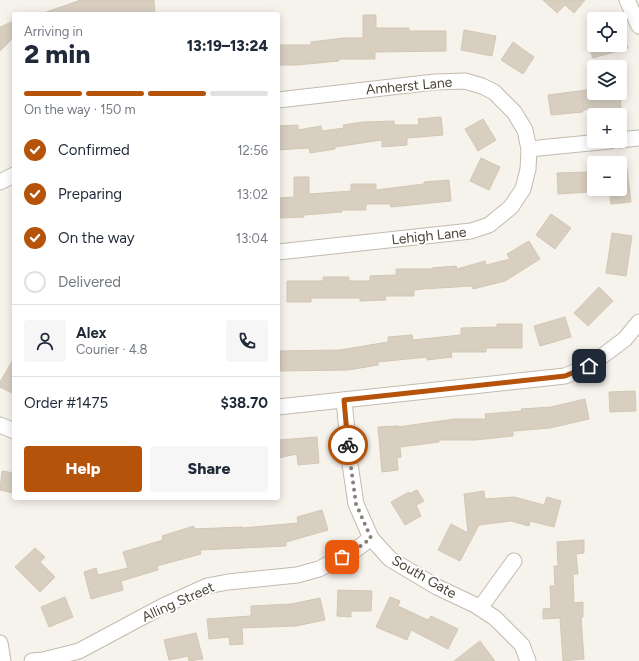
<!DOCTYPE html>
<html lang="en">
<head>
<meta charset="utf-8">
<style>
	body { margin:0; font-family:Figtree,sans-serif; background:#f6f6f7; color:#1f2937; height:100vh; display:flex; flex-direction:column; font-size:15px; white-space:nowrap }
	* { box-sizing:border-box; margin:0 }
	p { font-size:13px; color:#747a83 }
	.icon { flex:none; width:22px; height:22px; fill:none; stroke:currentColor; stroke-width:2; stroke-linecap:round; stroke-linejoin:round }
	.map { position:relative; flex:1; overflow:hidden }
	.drawer { position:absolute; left:12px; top:12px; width:268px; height:488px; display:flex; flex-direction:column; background:#fff; border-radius:4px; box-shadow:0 2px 10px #0003 }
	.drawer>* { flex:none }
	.tools { position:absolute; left:587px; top:12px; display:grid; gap:8px }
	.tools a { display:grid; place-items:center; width:40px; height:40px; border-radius:4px; background:#fff; box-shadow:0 2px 10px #0003; font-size:20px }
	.pin { position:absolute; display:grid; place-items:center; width:34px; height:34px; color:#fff; margin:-17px; border-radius:8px; box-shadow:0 2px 6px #0006 }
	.courier { position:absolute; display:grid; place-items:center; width:40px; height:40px; margin:-20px; border:3px solid #b45309; border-radius:50%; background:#fff; color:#222; box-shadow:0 1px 5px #0007 }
	.overview em { font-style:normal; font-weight:800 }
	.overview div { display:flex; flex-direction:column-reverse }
	.overview { display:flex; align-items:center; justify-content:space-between; height:68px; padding:0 12px }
	h1 { font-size:26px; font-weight:800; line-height:30px }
	.bar { display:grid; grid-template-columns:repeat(4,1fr); gap:6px 4px; align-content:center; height:48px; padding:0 12px }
	.bar i { height:5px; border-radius:3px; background:#e0e1e3 }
	.bar .selected { background:#b45309 }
	.bar p { grid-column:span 4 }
	.line { display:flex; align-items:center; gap:10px; padding:0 12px; border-top:1px solid #e0e1e3 }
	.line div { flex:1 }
	.round { display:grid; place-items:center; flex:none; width:42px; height:42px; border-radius:4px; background:#f6f6f7 }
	ol { padding:0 12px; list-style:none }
	li { display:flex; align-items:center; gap:12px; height:44px }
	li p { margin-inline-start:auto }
	li .icon { padding:4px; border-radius:50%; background:#b45309; color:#fff; stroke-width:4 }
	li:last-child { color:#747a83 }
	li i { width:22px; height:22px; border:2px solid #e0e1e3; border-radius:50% }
	.action { display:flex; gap:8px; margin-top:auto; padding:8px 12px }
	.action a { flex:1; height:46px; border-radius:4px; background:#b45309; color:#fff; font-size:16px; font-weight:800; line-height:46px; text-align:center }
	.action a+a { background:#f6f6f7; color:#1f2937 }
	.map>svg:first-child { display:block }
	.building { fill:#d8cfc1; stroke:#d3c7b4 }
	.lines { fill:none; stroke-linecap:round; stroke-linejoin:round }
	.street-casing { stroke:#c2bbae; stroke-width:17 }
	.street { stroke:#fff; stroke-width:15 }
	.done { stroke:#878178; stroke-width:4; stroke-dasharray:0 7.2 }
	.route { stroke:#b45309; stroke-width:5 }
	.labels { text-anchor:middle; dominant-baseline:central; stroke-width:3.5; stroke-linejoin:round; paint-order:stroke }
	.street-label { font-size:14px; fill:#4b4439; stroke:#fff }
</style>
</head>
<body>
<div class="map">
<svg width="639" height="661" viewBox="0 0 639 661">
	<rect width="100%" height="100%" fill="#f6f3ec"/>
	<g class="building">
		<polygon points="81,0 154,0 155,14 129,14 129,12 114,14 46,14 46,12"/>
		<polygon points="543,0 585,0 574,13 565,5 557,13"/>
		<polygon points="363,15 376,15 376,28 409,28 409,31 446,31 446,51 375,52 375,59 338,59 339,61 297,65 278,65 278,45 311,45 311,42 343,38 363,38"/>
		<polygon points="14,21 14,37 0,51 0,27"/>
		<polygon points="464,30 496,36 492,56 461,50"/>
		<polygon points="513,42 534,57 523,74 501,60"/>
		<polygon points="588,45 627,45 628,48 593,58"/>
		<polygon points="594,89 594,93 620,93 621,108 582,110 583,112 551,115 548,95"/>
		<polygon points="441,117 443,135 407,138 407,145 382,147 382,140 335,147 335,149 310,153 309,148 278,150 278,126 298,125 298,130 321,126 322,131 344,128 343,125 363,122 394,121 394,125 419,125 418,119"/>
		<polygon points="483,119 496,140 478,151 465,129"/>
		<polygon points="481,158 500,167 489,190 470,181"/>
		<polygon points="620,169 627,169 631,202 611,204 609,189 620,189"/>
		<polygon points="588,172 589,192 558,194 557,173"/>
		<polygon points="294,177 309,177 309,194 351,191 351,184 376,184 376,190 424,184 424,182 449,180 451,201 391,207 390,204 366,204 366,210 341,210 342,212 304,215 304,217 280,218 279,198 294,197"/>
		<polygon points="551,214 571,228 555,249 536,235"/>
		<polygon points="612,233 632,236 626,276 606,273"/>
		<polygon points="529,241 540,259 505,281 473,289 472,286 422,289 414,290 414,296 385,296 386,300 360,301 360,298 311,298 311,302 287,302 287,281 323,281 323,277 349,277 349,281 370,281 370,276 396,275 396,269 432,269 432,268 456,266 457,269 485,261 486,265 510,259 507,254"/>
		<polygon points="599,287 613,301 588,326 574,313"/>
		<polygon points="565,317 571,337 540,346 534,326"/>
		<polygon points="497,324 522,324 522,348 486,348 486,352 451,352 452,357 427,360 427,357 378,362 378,365 348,370 280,371 280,351 340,350 388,342 388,337 412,335 413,340 461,335 461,328 497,327"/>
		<polygon points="14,358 14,394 0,387 0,382"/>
		<polygon points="635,391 636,411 610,412 609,392"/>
		<polygon points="585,399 589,419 550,428 513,431 513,436 475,440 439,440 439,442 400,447 401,457 397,458 398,470 382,472 378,427 398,426 398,427 455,419 486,419 485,414 522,411 521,409 551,407"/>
		<polygon points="317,437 319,463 298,465 297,454 278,458 278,440"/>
		<polygon points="2,471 14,473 14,493 0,490"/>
		<polygon points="417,490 424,501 416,505 421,516 405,525 391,502 409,492 409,494"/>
		<polygon points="484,491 485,499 514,497 544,505 547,497 561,501 554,527 530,521 529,526 511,521 479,525 460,561 438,550 451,524 468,533 464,494"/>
		<polygon points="322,510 328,530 286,542 286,546 200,550 201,554 157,566 158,570 121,581 123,590 91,599 84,572 96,568 98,575 128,568 123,552 163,540 162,536 194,526 194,529 242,527 242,528 298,523 297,517"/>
		<polygon points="584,540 584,553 576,554 578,574 573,574 574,603 583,602 583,617 581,617 584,659 563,661 560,618 543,619 543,609 551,608 550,586 555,586 554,566 558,566 557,542"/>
		<polygon points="35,548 45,557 40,562 55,577 40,592 15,567"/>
		<polygon points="338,590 372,591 371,611 351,611 351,617 337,616"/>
		<polygon points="65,597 73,617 49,627 41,607"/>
		<polygon points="390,597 400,601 398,606 428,620 431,616 458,629 448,649 411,630 407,640 376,627"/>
		<polygon points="320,598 325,620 296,626 242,628 243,644 230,645 229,637 209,639 207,619 251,616 251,606 291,604"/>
		<polygon points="196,633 203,659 189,661 188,656 169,660 164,640"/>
		<polygon points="480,641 495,661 454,661"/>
	</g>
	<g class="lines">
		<defs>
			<g id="street">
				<polyline points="627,0 639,26"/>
				<polyline points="278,100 435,82 465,81 482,86 494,92 514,112 525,130 529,149 528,169 523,189 511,207 489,225 471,231 278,252"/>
				<polyline points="620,140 639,138"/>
				<polyline points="529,149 610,141"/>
				<polyline points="0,182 14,175"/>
				<polyline points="344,400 350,464 356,504 371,538 390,559 437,587 475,605 495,618 522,645 528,661"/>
				<polyline points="278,407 565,376 589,366 625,339 639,322"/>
				<polyline points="0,425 14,431"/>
				<polyline points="480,608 514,561"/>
				<polyline points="0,643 3,661"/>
				<polyline points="32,661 43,660 79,651 163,606 207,586 228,582 297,575 319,569 354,551 371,538"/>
			</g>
		</defs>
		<use href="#street" class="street-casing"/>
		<use href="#street" class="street"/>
	</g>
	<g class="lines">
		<polyline class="done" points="342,557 354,551 371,538 356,504 348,445"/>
		<polyline class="route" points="348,445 344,400 565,376 589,366"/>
	</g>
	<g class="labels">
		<g class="street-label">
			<text transform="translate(409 86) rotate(-5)">Amherst Lane</text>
			<text transform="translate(429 236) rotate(-6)">Lehigh Lane</text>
			<text transform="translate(424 577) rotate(30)">South Gate</text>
			<text transform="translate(178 602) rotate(-24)">Alling Street</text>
		</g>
	</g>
</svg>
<div class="tools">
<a><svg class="icon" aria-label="locate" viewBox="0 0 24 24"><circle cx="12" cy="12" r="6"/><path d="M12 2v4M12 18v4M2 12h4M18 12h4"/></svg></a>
<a><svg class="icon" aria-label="layers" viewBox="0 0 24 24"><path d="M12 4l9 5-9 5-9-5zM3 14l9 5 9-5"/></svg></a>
<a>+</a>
<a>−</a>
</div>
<div class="pin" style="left:342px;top:557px;background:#ea580c"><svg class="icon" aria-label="bag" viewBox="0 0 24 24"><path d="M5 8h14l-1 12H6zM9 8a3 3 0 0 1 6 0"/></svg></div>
<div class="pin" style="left:589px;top:366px;background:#1f2937"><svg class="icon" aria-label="home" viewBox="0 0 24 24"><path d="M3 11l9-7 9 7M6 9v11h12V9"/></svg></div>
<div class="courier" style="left:348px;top:445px"><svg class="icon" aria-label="bike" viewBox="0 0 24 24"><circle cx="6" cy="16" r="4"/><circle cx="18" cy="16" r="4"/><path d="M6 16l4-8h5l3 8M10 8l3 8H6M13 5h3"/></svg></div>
<section class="drawer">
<div class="overview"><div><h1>2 min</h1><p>Arriving in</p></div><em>13:19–13:24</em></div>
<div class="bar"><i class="selected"></i><i class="selected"></i><i class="selected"></i><i></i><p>On the way · 150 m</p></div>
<ol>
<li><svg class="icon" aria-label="check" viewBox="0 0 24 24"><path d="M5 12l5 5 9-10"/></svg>Confirmed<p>12:56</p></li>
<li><svg class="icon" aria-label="check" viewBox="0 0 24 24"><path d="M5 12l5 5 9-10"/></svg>Preparing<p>13:02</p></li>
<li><svg class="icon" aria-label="check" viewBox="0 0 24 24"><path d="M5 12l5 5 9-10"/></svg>On the way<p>13:04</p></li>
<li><i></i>Delivered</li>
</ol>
<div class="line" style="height:72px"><a class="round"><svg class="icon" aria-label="person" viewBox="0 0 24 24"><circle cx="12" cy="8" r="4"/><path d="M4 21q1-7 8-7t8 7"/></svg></a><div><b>Alex</b><p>Courier · 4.8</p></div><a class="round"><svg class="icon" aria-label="phone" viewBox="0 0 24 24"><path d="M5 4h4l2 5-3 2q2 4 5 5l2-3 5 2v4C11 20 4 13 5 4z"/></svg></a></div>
<div class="line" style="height:52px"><div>Order #1475</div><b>$38.70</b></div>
<div class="action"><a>Help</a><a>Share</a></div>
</section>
</div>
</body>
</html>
